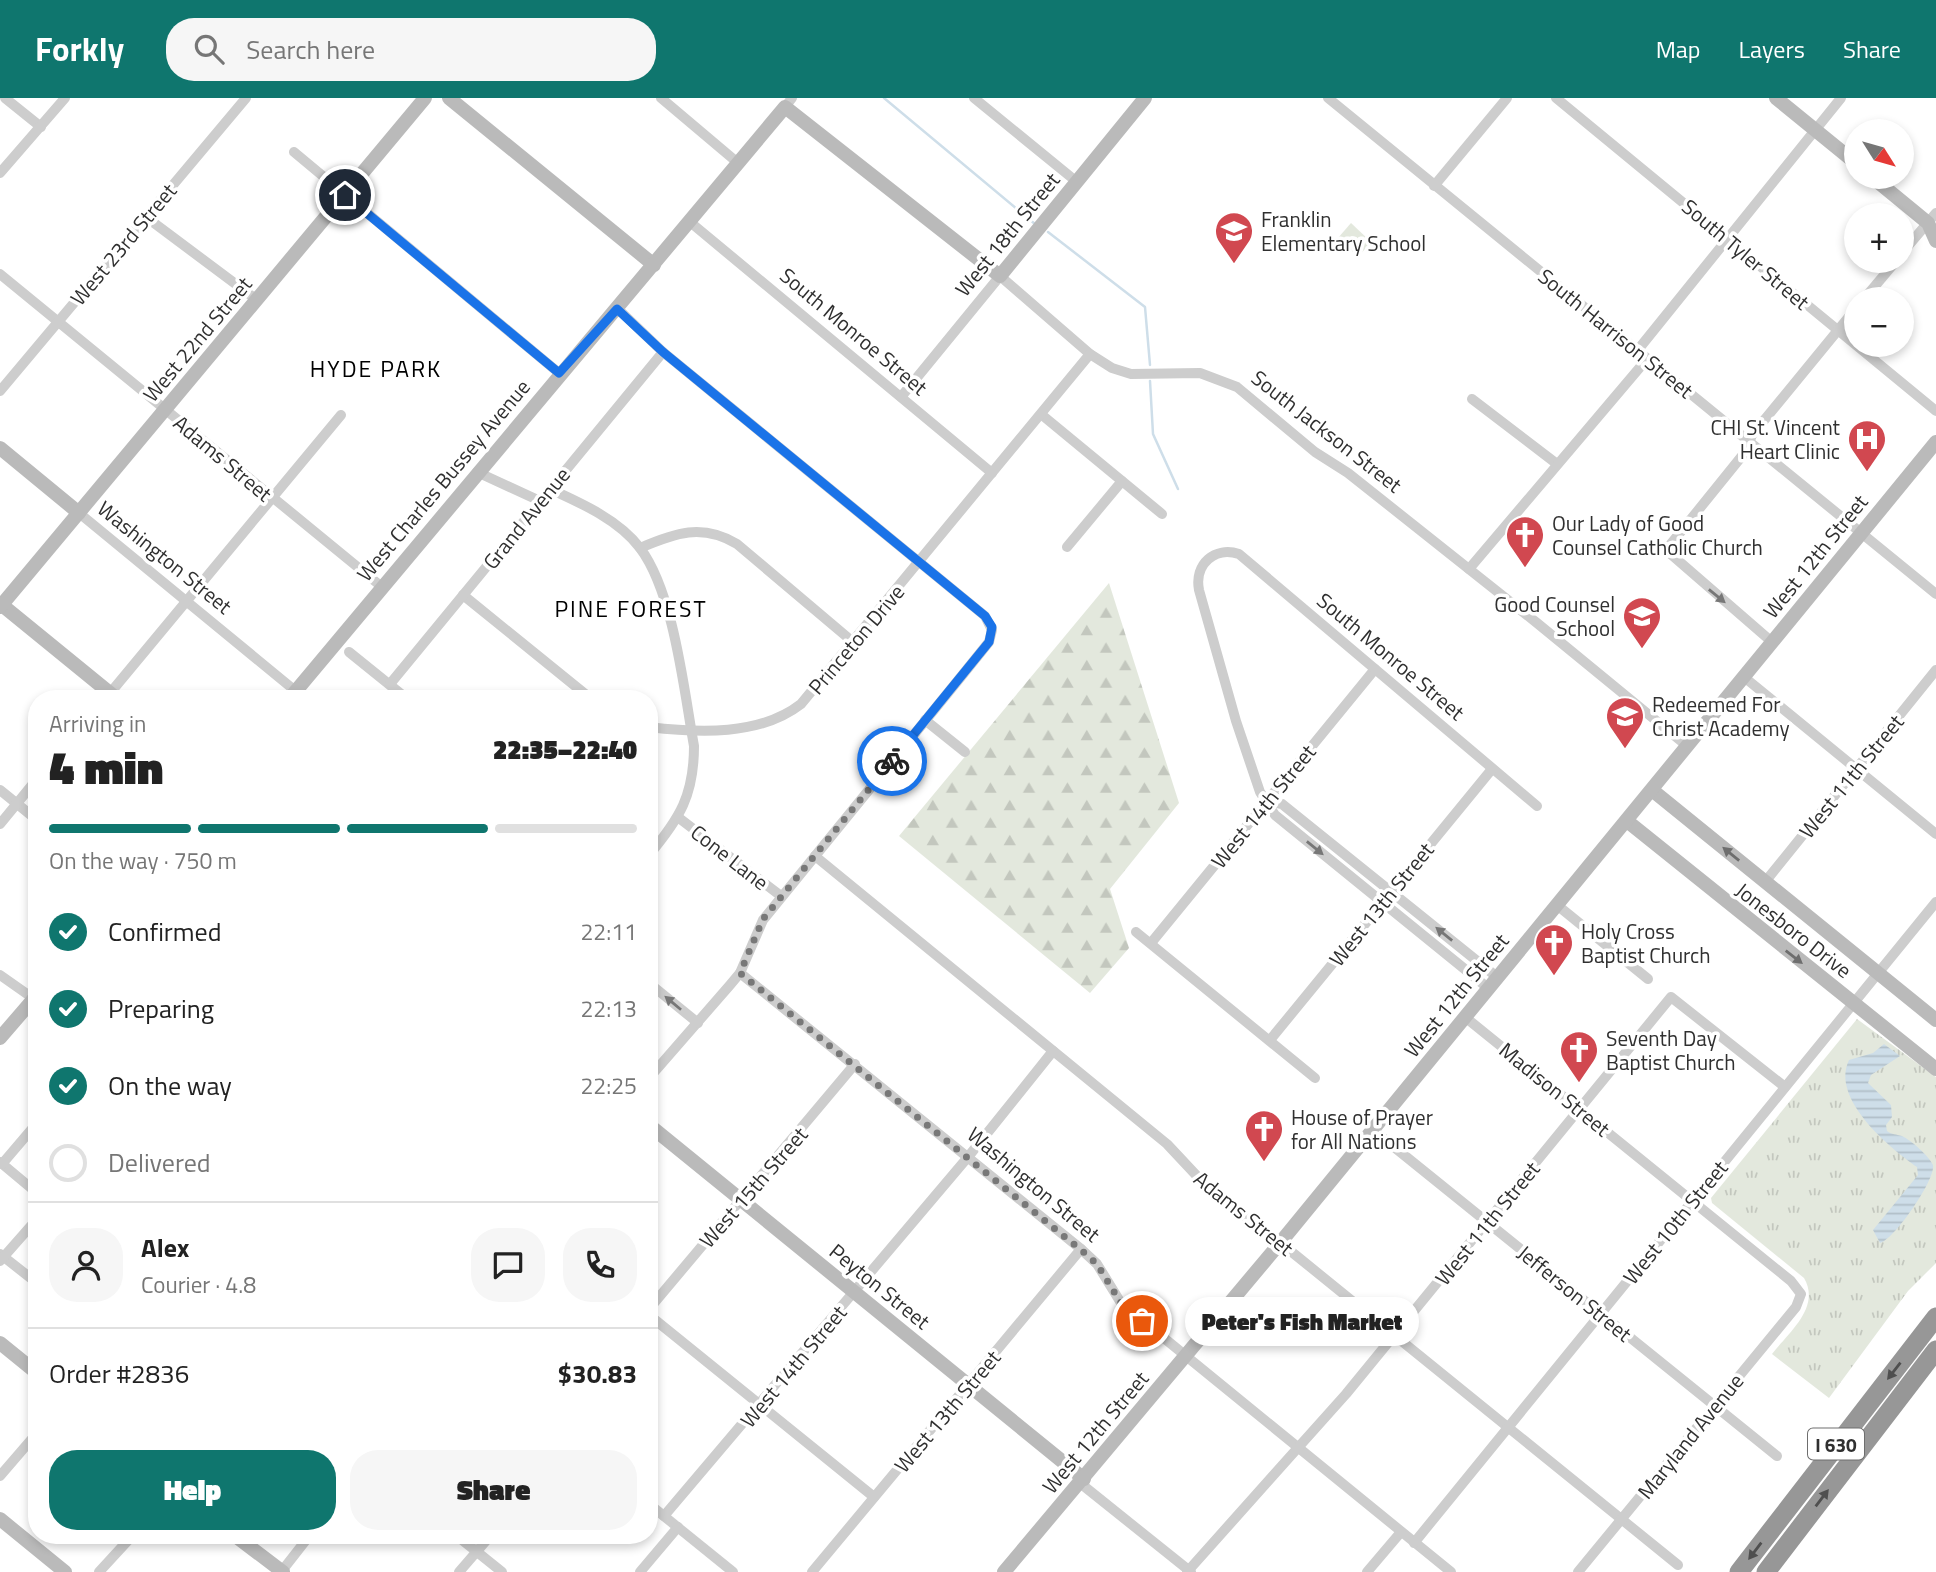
<!DOCTYPE html>
<html lang="en">
<head>
<meta charset="utf-8">
<style>
	body { margin:0; font-family:"Titillium Web",sans-serif; background:#f6f6f6; color:#222; height:100vh; display:flex; flex-direction:column; font-size:26px; white-space:nowrap }
	* { box-sizing:border-box; margin:0 }
	p { font-size:23px; color:#767676 }
	.icon { flex:none; width:38px; height:38px; fill:none; stroke:currentColor; stroke-width:2; stroke-linecap:round; stroke-linejoin:round }
	.map { position:relative; flex:1; overflow:hidden }
	.side { position:absolute; left:28px; top:592px; width:630px; height:854px; display:flex; flex-direction:column; background:#fff; border-radius:28px; box-shadow:0 4px 10px #0003 }
	.side>* { flex:none }
	.needle { width:46px; rotate:127deg }
	.controls { position:absolute; left:1844px; top:21px; display:grid; gap:14px }
	.controls a { display:grid; place-items:center; width:70px; height:70px; border-radius:50%; background:#fff; box-shadow:0 4px 10px #0003; font-size:35px }
	.pin { position:absolute; display:grid; place-items:center; width:60px; height:60px; color:#fff; margin:-30px; border:4px solid #fff; border-radius:50%; box-shadow:0 2px 7px #0007 }
	.courier { position:absolute; display:grid; place-items:center; width:70px; height:70px; margin:-35px; border:5px solid #1a73e8; border-radius:50%; background:#fff; color:#222; box-shadow:0 2px 9px #0007 }
	.bubble { position:absolute; height:49px; border-radius:24px; background:#fff; box-shadow:0 4px 10px #0003; font-size:23px; font-weight:800; line-height:49px; text-align:center }
	.summary em { font-style:normal; font-weight:800 }
	.summary div { display:flex; flex-direction:column-reverse }
	.summary { display:flex; align-items:center; justify-content:space-between; height:119px; padding:0 21px }
	h1 { font-size:46px; font-weight:800; line-height:52px }
	.bar { display:grid; grid-template-columns:repeat(4,1fr); gap:10px 7px; align-content:center; height:84px; padding:0 21px }
	.bar i { height:9px; border-radius:5px; background:#e0e0e0 }
	.bar .active { background:#0f766e }
	.bar p { grid-column:span 4 }
	.line { display:flex; align-items:center; gap:18px; padding:0 21px; border-top:2px solid #e0e0e0 }
	.line div { flex:1 }
	.round { display:grid; place-items:center; flex:none; width:74px; height:74px; border-radius:28px; background:#f6f6f6 }
	ol { padding:0 21px; list-style:none }
	li { display:flex; align-items:center; gap:21px; height:77px }
	li p { margin-inline-start:auto }
	li .icon { padding:7px; border-radius:50%; background:#0f766e; color:#fff; stroke-width:4 }
	li:last-child { color:#767676 }
	li i { width:38px; height:38px; border:4px solid #e0e0e0; border-radius:50% }
	.primary-button { display:flex; gap:14px; margin-top:auto; padding:14px 21px }
	.primary-button a { flex:1; height:80px; border-radius:28px; background:#0f766e; color:#fff; font-size:28px; font-weight:800; line-height:80px; text-align:center }
	.primary-button a+a { background:#f6f6f6; color:#222 }
	header { display:flex; align-items:center; gap:42px; box-sizing:border-box; height:98px; padding:0 35px; background:#0f766e; color:#fff }
	header strong { font-size:33px }
	nav { display:flex; gap:38px; margin-inline-start:auto; font-size:24px }
	.search { width:490px; height:63px; background:#f6f6f6; display:flex; align-items:center; gap:18px; box-sizing:border-box; padding:0 24px; border-radius:28px; color:#767676; font-size:26px }
	.map>svg:first-child { display:block }
	.grass { fill:#e3e8dd }
	.forest { fill:url(#forest-firs) }
	.park { fill:url(#park-tufts) }
	.water { fill:url(#water-rules) }
	.lines { fill:none; stroke-linecap:round; stroke-linejoin:round }
	.stream { stroke:#cedee9; stroke-width:2.5 }
	.street { stroke:#cdcdcd; stroke-width:10 }
	.secondary { stroke:#bababa; stroke-width:14 }
	.highway { stroke:#979797; stroke-width:19 }
	.oneway { fill:#777 }
	.oneway2 { fill:#6e6e6e }
	.oneway3 { fill:#4f4f4f }
	.done { stroke:#787878; stroke-width:7; stroke-dasharray:0 12.6 }
	.route { stroke:#1a73e8; stroke-width:9 }
	.labels { text-anchor:middle; dominant-baseline:central; stroke-width:7; stroke-linejoin:round; paint-order:stroke }
	.shield { fill:#fff; stroke:#6e6e6e; stroke-width:2 }
	.shield-label { font-size:19px; font-weight:bold; fill:#303030 }
	.poi-label { font-size:21px; fill:#303030; stroke:#fff; text-anchor:start }
	.street-label { font-size:21px; fill:#303030; stroke:#fff }
	.neighbourhood-label { font-size:23px; letter-spacing:2px; fill:#000; stroke:#fff }
</style>
</head>
<body>
<header>
<strong>Forkly</strong>
<div class="search"><svg class="icon" aria-label="search" viewBox="0 0 24 24"><circle cx="10" cy="10" r="6"/><path d="M15 15l6 6"/></svg>Search here</div>
<nav><a>Map</a><a>Layers</a><a>Share</a></nav>
</header>
<div class="map">
<svg width="1936" height="1474" viewBox="0 0 1936 1474">
	<defs>
		<pattern id="forest-firs" width="22" height="20" patternUnits="userSpaceOnUse" patternTransform="scale(1.75)"><rect width="22" height="20" fill="#e3e8dd"/><path d="M5 1l3.5 6h-7zM16 11l3.5 6h-7z" fill="#c3c7be"/></pattern>
		<pattern id="park-tufts" width="24" height="20" patternUnits="userSpaceOnUse" patternTransform="scale(1.75)"><rect width="24" height="20" fill="#e3e8dd"/><path d="M3 7l-1-3M5 7V3M7 7l1-3M15 17l-1-3M17 17v-4M19 17l1-3" fill="none" stroke="#c3c7be"/></pattern>
		<pattern id="water-rules" width="6" height="5" patternUnits="userSpaceOnUse" patternTransform="scale(1.75)"><rect width="6" height="5" fill="#cedee9"/><path d="M0 2.5h6" fill="none" stroke="#b1bfc8"/></pattern>
	</defs>
	<rect width="100%" height="100%" fill="#fff"/>
	<polygon class="grass" points="1351,125 1371,144 1358,159 1338,140"/>
	<polygon class="forest" points="1109,485 1179,705 1110,791 1129,850 1090,895 899,738"/>
	<path class="park" d="M1857,921L1936,979V1165L1908,1193L1829,1300L1772,1256C1789,1234 1821,1209 1804,1180L1712,1105L1711,1100Z"/>
	<path class="water" d="M1884,946L1900,958L1871,977L1868,985L1891,1007L1892,1019L1886,1027L1887,1033C1892,1037 1896,1036 1902,1038C1911,1042 1929,1058 1933,1067C1936,1081 1894,1142 1880,1145L1873,1132L1918,1077L1917,1069C1890,1050 1830,1001 1849,962L1873,955Z"/>
	<g class="lines">
		<g class="stream">
			<polyline points="884,0 1035,126"/>
			<polyline points="1048,134 1145,209 1150,267"/>
			<polyline points="1150,283 1153,336 1178,391"/>
		</g>
		<g class="street">
			<polyline points="5,0 41,29"/>
			<polyline points="661,0 738,65"/>
			<polyline points="974,0 1077,84"/>
			<polyline points="1328,0 1936,496"/>
			<polyline points="1556,0 1936,313"/>
			<polyline points="785,9 792,0"/>
			<polyline points="294,54 559,275"/>
			<polyline points="0,75 65,0"/>
			<polyline points="1434,88 1507,0"/>
			<polyline points="146,119 257,202"/>
			<polyline points="690,124 992,375"/>
			<polyline points="1902,155 1936,115"/>
			<polyline points="0,176 382,489"/>
			<polyline points="1864,201 1896,163"/>
			<polyline points="617,210 663,254 985,518 992,532 989,544 960,580 763,822 740,875 730,887 649,980"/>
			<polyline points="1637,253 1841,0"/>
			<polyline points="0,293 246,0"/>
			<polyline points="901,299 1000,178 1090,256 1112,270 1131,276 1200,275 1237,289 1315,354 1348,375 1537,525 1687,648"/>
			<polyline points="1472,301 1557,366"/>
			<polyline points="1042,317 1162,416"/>
			<polyline points="477,374 540,403"/>
			<path d="M550,391C581,405 619,422 640,450C674,495 684,593 694,648C694,697 680,720 649,757"/>
			<polyline points="79,415 304,600"/>
			<polyline points="1067,449 1122,383"/>
			<path d="M640,450C675,435 702,425 737,446L853,544"/>
			<polyline points="1469,471 1647,261"/>
			<polyline points="463,497 590,600"/>
			<polyline points="1772,544 1666,452 1746,353 1752,337 1857,209"/>
			<polyline points="349,554 406,600"/>
			<polyline points="1744,579 1936,736"/>
			<polyline points="390,586 663,254"/>
			<polyline points="106,600 341,317"/>
			<polyline points="925,622 965,654"/>
			<path d="M649,629C698,635 760,638 801,606L1090,256"/>
			<polyline points="0,692 37,722"/>
			<polyline points="1267,703 1282,706 1497,879"/>
			<polyline points="679,720 781,798"/>
			<polyline points="0,726 37,681"/>
			<polyline points="815,758 1167,1046 1211,1093 1293,1155 1678,1467"/>
			<polyline points="1765,784 1936,572"/>
			<polyline points="1557,807 1648,881"/>
			<polyline points="1136,834 1315,980"/>
			<polyline points="1151,845 1375,571"/>
			<polyline points="740,875 1081,1151 1097,1166 1121,1205 1451,1474"/>
			<polyline points="0,877 37,903"/>
			<polyline points="649,885 698,925"/>
			<path d="M1488,890L1275,717L1260,694L1236,623L1199,492C1194,466 1215,448 1239,456L1537,708"/>
			<polyline points="1465,919 1791,1183 1801,1196 1796,1209 1578,1474"/>
			<polyline points="1270,942 1492,671"/>
			<polyline points="1373,1032 1777,1358"/>
			<polyline points="0,1064 37,1095"/>
			<polyline points="2,1066 37,1025"/>
			<polyline points="0,1156 37,1185"/>
			<polyline points="0,1163 37,1121"/>
			<polyline points="649,1211 855,966"/>
			<polyline points="649,1217 874,1399"/>
			<polyline points="0,1378 37,1335"/>
			<polyline points="1080,1385 1191,1474"/>
			<polyline points="649,1406 733,1474"/>
			<polyline points="664,1418 968,1059 1053,953"/>
			<polyline points="456,1437 502,1474"/>
			<polyline points="1414,1445 1936,804"/>
			<polyline points="99,1474 133,1437"/>
			<polyline points="281,1474 310,1437"/>
			<polyline points="459,1474 491,1437"/>
			<polyline points="640,1474 678,1429"/>
			<polyline points="812,1474 1081,1151"/>
			<polyline points="1187,1474 1346,1296 1671,899 1785,989"/>
			<polyline points="1367,1474 1401,1434"/>
		</g>
		<g class="secondary">
			<polyline points="449,0 654,167"/>
			<polyline points="1776,0 1857,66"/>
			<polyline points="1872,79 1928,125 1936,143"/>
			<polyline points="0,350 79,415"/>
			<polyline points="2,507 116,600"/>
			<polyline points="0,509 425,0"/>
			<polyline points="290,600 785,9 1000,178 1145,0"/>
			<polyline points="1652,692 1936,922"/>
			<polyline points="1627,723 1936,971"/>
			<polyline points="0,940 37,897"/>
			<polyline points="649,1027 1084,1381"/>
			<polyline points="0,1245 37,1275"/>
			<polyline points="0,1421 65,1474"/>
			<polyline points="234,1437 283,1474"/>
			<polyline points="1004,1474 1280,1145 1936,344"/>
		</g>
		<g class="highway">
			<polyline points="1739,1474 1936,1219"/>
			<polyline points="1766,1474 1936,1252"/>
		</g>
	</g>
	<defs><path id="oneway-solid" d="M-6-.8H1V-3.2L6.5 0L1 3.2V.8H-6Z" transform="scale(1.75)"/></defs>
	<g class="oneway">
		<use href="#oneway-solid" transform="translate(1717 498) rotate(39)"/>
		<use href="#oneway-solid" transform="translate(1315 750) rotate(39)"/>
		<use href="#oneway-solid" transform="translate(1444 836) rotate(-141)"/>
		<use href="#oneway-solid" transform="translate(673 905) rotate(-140)"/>
	</g>
	<g class="oneway2">
		<use href="#oneway-solid" transform="translate(1731 756) rotate(-141)"/>
		<use href="#oneway-solid" transform="translate(1794 859) rotate(38)"/>
	</g>
	<g class="oneway3">
		<use href="#oneway-solid" transform="translate(1894 1273) rotate(128)"/>
		<use href="#oneway-solid" transform="translate(1822 1400) rotate(-53)"/>
		<use href="#oneway-solid" transform="translate(1755 1453) rotate(127)"/>
	</g>
	<g class="lines">
		<polyline class="done" points="892,663 763,821 740,875 1081,1152 1097,1166 1121,1205 1142,1223"/>
		<polyline class="route" points="345,97 559,275 617,211 663,254 985,518 992,529 989,544 892,663"/>
	</g>
	<defs>
		<symbol id="school-pin" viewBox="-11 -11 22 30"><path d="M0 17L-7.5 6A9.5 9.5 0 1 1 7.5 6Z" fill="#d14850" stroke="#fff"/><path d="M0-5L7-2L0 1L-7-2ZM-4 1L0 2.5L4 1V4Q0 6-4 4Z" fill="#fff"/></symbol>
		<symbol id="hospital-pin" viewBox="-11 -11 22 30"><path d="M0 17L-7.5 6A9.5 9.5 0 1 1 7.5 6Z" fill="#d14850" stroke="#fff"/><path d="M-5-5h3v3.5h4V-5h3V5h-3V1.5h-4V5h-3Z" fill="#fff"/></symbol>
		<symbol id="church-pin" viewBox="-11 -11 22 30"><path d="M0 17L-7.5 6A9.5 9.5 0 1 1 7.5 6Z" fill="#d14850" stroke="#fff"/><path d="M-1.2-6h2.4v3.5h3.3v2.4h-3.3V6h-2.4V-.1h-3.3v-2.4h3.3Z" fill="#fff"/></symbol>
	</defs>
	<g fill-rule="evenodd">
		<use href="#school-pin" x="1212" y="111" width="44" height="60"/>
		<use href="#hospital-pin" x="1845" y="319" width="44" height="60"/>
		<use href="#church-pin" x="1503" y="415" width="44" height="60"/>
		<use href="#school-pin" x="1620" y="496" width="44" height="60"/>
		<use href="#school-pin" x="1603" y="596" width="44" height="60"/>
		<use href="#church-pin" x="1532" y="823" width="44" height="60"/>
		<use href="#church-pin" x="1557" y="930" width="44" height="60"/>
		<use href="#church-pin" x="1242" y="1009" width="44" height="60"/>
	</g>
	<g class="labels">
		<rect class="shield" x="1808" y="1330.5" width="56" height="31" rx="5"/>
		<g class="shield-label">
			<text x="1836" y="1346">I 630</text>
		</g>
		<g class="poi-label">
			<text x="1261" y="121">Franklin<tspan x="1261" dy="24">Elementary School</tspan></text>
			<text x="1840" y="329" text-anchor="end">CHI St. Vincent<tspan x="1840" dy="24">Heart Clinic</tspan></text>
			<text x="1552" y="425">Our Lady of Good<tspan x="1552" dy="24">Counsel Catholic Church</tspan></text>
			<text x="1615" y="506" text-anchor="end">Good Counsel<tspan x="1615" dy="24">School</tspan></text>
			<text x="1652" y="606">Redeemed For<tspan x="1652" dy="24">Christ Academy</tspan></text>
			<text x="1581" y="833">Holy Cross<tspan x="1581" dy="24">Baptist Church</tspan></text>
			<text x="1606" y="940">Seventh Day<tspan x="1606" dy="24">Baptist Church</tspan></text>
			<text x="1291" y="1019">House of Prayer<tspan x="1291" dy="24">for All Nations</tspan></text>
		</g>
		<g class="street-label">
			<text transform="translate(1007 136) rotate(-51)">West 18th Street</text>
			<text transform="translate(123 146) rotate(-50)">West 23rd Street</text>
			<text transform="translate(1746 156) rotate(40)">South Tyler Street</text>
			<text transform="translate(854 233) rotate(40)">South Monroe Street</text>
			<text transform="translate(1616 235) rotate(39)">South Harrison Street</text>
			<text transform="translate(197 241) rotate(-50)">West 22nd Street</text>
			<text transform="translate(1327 333) rotate(38)">South Jackson Street</text>
			<text transform="translate(223 360) rotate(40)">Adams Street</text>
			<text transform="translate(443 382) rotate(-50)">West Charles Bussey Avenue</text>
			<text transform="translate(526 420) rotate(-51)">Grand Avenue</text>
			<text transform="translate(1815 458) rotate(-51)">West 12th Street</text>
			<text transform="translate(165 459) rotate(39)">Washington Street</text>
			<text transform="translate(856 541) rotate(-50)">Princeton Drive</text>
			<text transform="translate(1391 558) rotate(40)">South Monroe Street</text>
			<text transform="translate(1851 678) rotate(-51)">West 11th Street</text>
			<text transform="translate(1263 708) rotate(-51)">West 14th Street</text>
			<text transform="translate(730 759) rotate(38)">Cone Lane</text>
			<text transform="translate(1381 806) rotate(-51)">West 13th Street</text>
			<text transform="translate(1794 832) rotate(38)">Jonesboro Drive</text>
			<text transform="translate(1456 897) rotate(-51)">West 12th Street</text>
			<text transform="translate(1555 991) rotate(39)">Madison Street</text>
			<text transform="translate(1034 1086) rotate(40)">Washington Street</text>
			<text transform="translate(753 1089) rotate(-49)">West 15th Street</text>
			<text transform="translate(1244 1115) rotate(39)">Adams Street</text>
			<text transform="translate(1675 1124) rotate(-51)">West 10th Street</text>
			<text transform="translate(1487 1125) rotate(-51)">West 11th Street</text>
			<text transform="translate(880 1188) rotate(39)">Peyton Street</text>
			<text transform="translate(1575 1195) rotate(39)">Jefferson Street</text>
			<text transform="translate(793 1268) rotate(-50)">West 14th Street</text>
			<text transform="translate(947 1313) rotate(-50)">West 13th Street</text>
			<text transform="translate(1095 1334) rotate(-50)">West 12th Street</text>
			<text transform="translate(1690 1338) rotate(-51)">Maryland Avenue</text>
		</g>
		<g class="neighbourhood-label">
			<text x="376" y="270">HYDE PARK</text>
			<text x="631" y="510">PINE FOREST</text>
		</g>
	</g>
</svg>
<div class="controls">
<a><svg class="needle" viewBox="-14 -14 28 28"><path d="M0-13l5 13h-10z" fill="#e53935"/><path d="M0 13l5-13h-10z" fill="#767676"/></svg></a>
<a>+</a>
<a>−</a>
</div>
<div class="pin" style="left:1142px;top:1223px;background:#ea580c"><svg class="icon" aria-label="bag" viewBox="0 0 24 24"><path d="M5 8h14l-1 12H6zM9 8a3 3 0 0 1 6 0"/></svg></div>
<div class="pin" style="left:345px;top:97px;background:#1f2937"><svg class="icon" aria-label="home" viewBox="0 0 24 24"><path d="M3 11l9-7 9 7M6 9v11h12V9"/></svg></div>
<div class="courier" style="left:892px;top:663px"><svg class="icon" aria-label="bike" viewBox="0 0 24 24"><circle cx="6" cy="16" r="4"/><circle cx="18" cy="16" r="4"/><path d="M6 16l4-8h5l3 8M10 8l3 8H6M13 5h3"/></svg></div>
<div class="bubble" style="left:1185px;top:1199px;width:234px">Peter's Fish Market</div>
<section class="side">
<div class="summary"><div><h1>4 min</h1><p>Arriving in</p></div><em>22:35–22:40</em></div>
<div class="bar"><i class="active"></i><i class="active"></i><i class="active"></i><i></i><p>On the way · 750 m</p></div>
<ol>
<li><svg class="icon" aria-label="check" viewBox="0 0 24 24"><path d="M5 12l5 5 9-10"/></svg>Confirmed<p>22:11</p></li>
<li><svg class="icon" aria-label="check" viewBox="0 0 24 24"><path d="M5 12l5 5 9-10"/></svg>Preparing<p>22:13</p></li>
<li><svg class="icon" aria-label="check" viewBox="0 0 24 24"><path d="M5 12l5 5 9-10"/></svg>On the way<p>22:25</p></li>
<li><i></i>Delivered</li>
</ol>
<div class="line" style="height:126px"><a class="round"><svg class="icon" aria-label="person" viewBox="0 0 24 24"><circle cx="12" cy="8" r="4"/><path d="M4 21q1-7 8-7t8 7"/></svg></a><div><b>Alex</b><p>Courier · 4.8</p></div><a class="round"><svg class="icon" aria-label="chat" viewBox="0 0 24 24"><path d="M4 5h16v11H9l-5 4z"/></svg></a><a class="round"><svg class="icon" aria-label="phone" viewBox="0 0 24 24"><path d="M5 4h4l2 5-3 2q2 4 5 5l2-3 5 2v4C11 20 4 13 5 4z"/></svg></a></div>
<div class="line" style="height:91px"><div>Order #2836</div><b>$30.83</b></div>
<div class="primary-button"><a>Help</a><a>Share</a></div>
</section>
</div>
</body>
</html>
